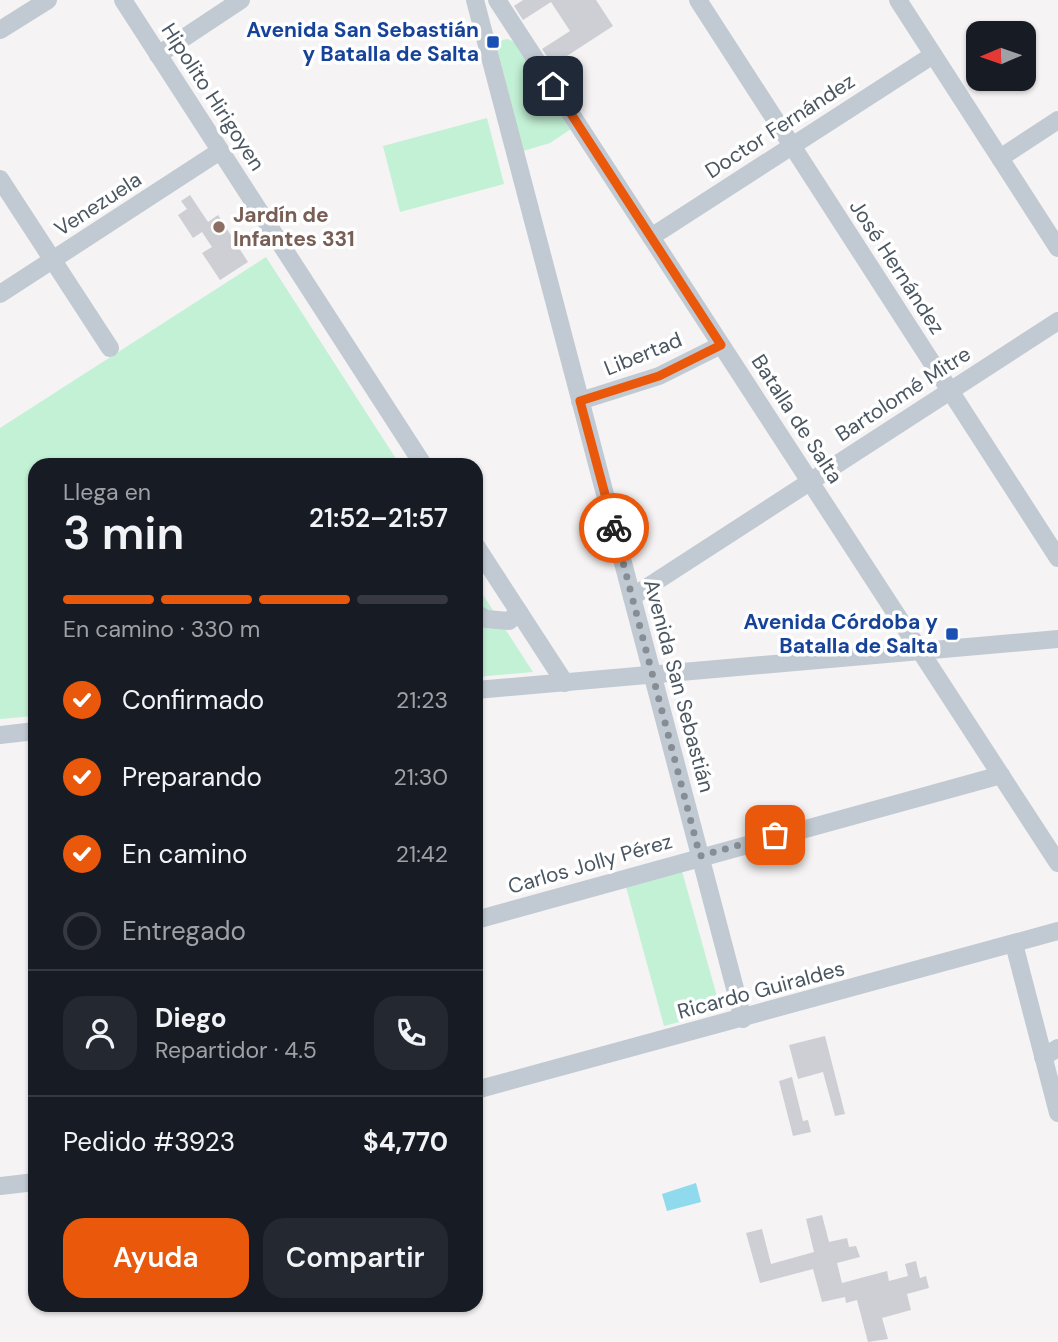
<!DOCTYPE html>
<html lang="es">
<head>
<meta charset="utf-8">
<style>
	body { margin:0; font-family:"DM Sans",sans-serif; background:#242831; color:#f1f3f6; height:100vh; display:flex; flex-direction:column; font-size:26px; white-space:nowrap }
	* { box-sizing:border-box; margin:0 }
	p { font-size:23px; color:#9ea1a6 }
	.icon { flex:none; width:38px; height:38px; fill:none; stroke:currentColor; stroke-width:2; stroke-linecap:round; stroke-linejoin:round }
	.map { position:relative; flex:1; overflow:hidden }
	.side { position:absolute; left:28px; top:458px; width:455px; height:854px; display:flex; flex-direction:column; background:#171b24; border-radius:21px; box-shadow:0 2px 5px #0004 }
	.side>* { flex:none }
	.needle { width:46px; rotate:268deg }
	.controls { position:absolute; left:966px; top:21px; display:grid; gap:14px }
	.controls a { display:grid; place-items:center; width:70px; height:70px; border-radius:14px; background:#171b24; box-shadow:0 2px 5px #0004; font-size:35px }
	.pin { position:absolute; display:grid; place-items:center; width:60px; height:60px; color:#fff; margin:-30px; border-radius:14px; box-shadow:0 4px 10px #0006 }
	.courier { position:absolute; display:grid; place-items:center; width:70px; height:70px; margin:-35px; border:5px solid #ea580c; border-radius:50%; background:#fff; color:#222; box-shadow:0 2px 9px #0007 }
	.overview em { font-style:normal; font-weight:600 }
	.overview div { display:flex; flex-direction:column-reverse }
	.overview { display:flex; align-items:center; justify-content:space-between; height:119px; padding:0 35px }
	h1 { font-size:46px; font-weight:600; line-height:52px }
	.bar { display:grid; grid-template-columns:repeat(4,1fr); gap:10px 7px; align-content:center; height:84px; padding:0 35px }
	.bar i { height:9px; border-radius:5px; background:#363941 }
	.bar .current { background:#ea580c }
	.bar p { grid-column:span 4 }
	.line { display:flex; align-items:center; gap:18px; padding:0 35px; border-top:2px solid #363941 }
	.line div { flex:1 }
	.round { display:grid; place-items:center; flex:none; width:74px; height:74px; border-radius:21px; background:#242831 }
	ol { padding:0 35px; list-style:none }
	li { display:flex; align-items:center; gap:21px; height:77px }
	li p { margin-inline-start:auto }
	li .icon { padding:7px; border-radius:50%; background:#ea580c; color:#fff; stroke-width:4 }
	li:last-child { color:#9ea1a6 }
	li i { width:38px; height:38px; border:4px solid #363941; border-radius:50% }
	.button { display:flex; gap:14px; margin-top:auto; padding:14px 35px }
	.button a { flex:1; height:80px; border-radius:21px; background:#ea580c; color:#fff; font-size:28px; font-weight:600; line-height:80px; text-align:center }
	.button a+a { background:#242831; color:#f1f3f6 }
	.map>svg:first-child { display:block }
	.green { fill:#c3f1d5 }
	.water { fill:#90daee }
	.building { fill:#cdcfd5 }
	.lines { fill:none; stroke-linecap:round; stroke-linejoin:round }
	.minor { stroke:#c1cad2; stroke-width:18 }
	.done { stroke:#868d94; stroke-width:7; stroke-dasharray:0 12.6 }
	.route { stroke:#ea580c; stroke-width:9 }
	.transit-dot { fill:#1a4fb4; stroke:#fff; stroke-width:2.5 }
	.education-dot { fill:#8d6e63; stroke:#fff; stroke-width:2.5 }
	.labels { text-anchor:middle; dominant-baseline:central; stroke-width:7; stroke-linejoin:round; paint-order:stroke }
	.transit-label { font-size:21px; font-weight:bold; fill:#164399; stroke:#fff; text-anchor:end }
	.street-label { font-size:21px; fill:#4a5661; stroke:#fff }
	.education-label { font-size:21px; font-weight:bold; fill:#785e54; stroke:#fff; text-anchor:start }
</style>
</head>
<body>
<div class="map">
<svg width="1058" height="1342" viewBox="0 0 1058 1342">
	<rect width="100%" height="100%" fill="#f5f3f3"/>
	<g class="green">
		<polygon points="508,39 514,42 571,129 550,143 523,151 497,48 502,40"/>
		<polygon points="487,118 504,184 400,212 383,146"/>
		<polygon points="266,257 400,465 35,466 35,716 0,719 0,428"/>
		<polygon points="476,584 533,672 476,677"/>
		<polygon points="682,871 721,1011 664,1026 626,887"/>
	</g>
	<polygon class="water" points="696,1183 701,1202 667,1211 662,1194"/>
	<g class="building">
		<polygon points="523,0 596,0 613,26 553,65 542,49 570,31 551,2 523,20 514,6"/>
		<polygon points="190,195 208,222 218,215 248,262 220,280 202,253 212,247 202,232 193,238 178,215 187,209 181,201"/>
		<polygon points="825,1036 845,1114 835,1116 823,1072 798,1079 789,1045"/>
		<polygon points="792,1077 803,1121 808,1120 811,1132 793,1136 779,1081"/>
		<polygon points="822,1215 829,1242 847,1238 849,1247 856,1246 860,1257 837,1263 842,1283 887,1271 889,1281 908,1276 905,1264 916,1261 920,1278 926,1276 929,1288 907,1294 911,1310 882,1318 888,1339 868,1342 857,1300 846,1303 845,1297 822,1302 813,1269 760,1283 746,1233 762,1229 771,1264 814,1252 806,1219"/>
	</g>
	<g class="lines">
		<g class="minor">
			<polyline points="123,0 424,466"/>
			<polyline points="475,0 743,1019"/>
			<polyline points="497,0 1058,863"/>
			<polyline points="698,0 1058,558"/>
			<polyline points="898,0 1058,248"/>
			<polyline points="0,30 48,0"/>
			<polyline points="158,55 241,0"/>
			<polyline points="1000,158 1058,120"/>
			<polyline points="0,179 110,348"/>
			<polyline points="651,237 933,55"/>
			<polyline points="0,294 220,151"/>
			<polyline points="580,401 659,376 721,345"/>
			<polyline points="476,546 565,683"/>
			<polyline points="632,597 1058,321"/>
			<polyline points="476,613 486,619 509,621 519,612"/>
			<polyline points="476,690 1058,639"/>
			<polyline points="0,735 35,731"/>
			<polyline points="476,920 1001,775"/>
			<polyline points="1014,944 1058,1113"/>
			<polyline points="1043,1057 1058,1048"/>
			<polyline points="476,1090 1058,931"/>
			<polyline points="0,1186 35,1182"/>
		</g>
	</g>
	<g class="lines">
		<polyline class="done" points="614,528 700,856 775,835"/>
		<polyline class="route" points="553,86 721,345 659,376 580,401 614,528"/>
	</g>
	<g class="transit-dot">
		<rect x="486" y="35" width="14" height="14" rx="3.5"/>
		<rect x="945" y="627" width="14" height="14" rx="3.5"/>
	</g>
	<circle class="education-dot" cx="219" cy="227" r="7"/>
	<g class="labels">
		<g class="transit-label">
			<text x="479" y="30">Avenida San Sebastián<tspan x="479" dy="24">y Batalla de Salta</tspan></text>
			<text x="938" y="622">Avenida Córdoba y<tspan x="938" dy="24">Batalla de Salta</tspan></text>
		</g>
		<g class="street-label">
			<text transform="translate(213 97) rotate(57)">Hipolito Hirigoyen</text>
			<text transform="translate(780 126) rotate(-33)">Doctor Fernández</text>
			<text transform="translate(98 204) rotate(-33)">Venezuela</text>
			<text transform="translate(897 267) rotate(57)">José Hernández</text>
			<text transform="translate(643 354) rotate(-22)">Libertad</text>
			<text transform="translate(903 394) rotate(-33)">Bartolomé Mitre</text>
			<text transform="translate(797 419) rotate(57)">Batalla de Salta</text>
			<text transform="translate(679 686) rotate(75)">Avenida San Sebastián</text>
			<text transform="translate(590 864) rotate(-16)">Carlos Jolly Pérez</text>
			<text transform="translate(761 990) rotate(-15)">Ricardo Guiraldes</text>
		</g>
		<g class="education-label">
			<text x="233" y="215">Jardín de<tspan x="233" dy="24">Infantes 331</tspan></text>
		</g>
	</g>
</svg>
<div class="controls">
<a><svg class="needle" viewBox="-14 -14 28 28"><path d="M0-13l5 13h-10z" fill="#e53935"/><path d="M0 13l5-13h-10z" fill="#9ea1a6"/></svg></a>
</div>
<div class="pin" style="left:775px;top:835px;background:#ea580c"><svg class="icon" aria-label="bag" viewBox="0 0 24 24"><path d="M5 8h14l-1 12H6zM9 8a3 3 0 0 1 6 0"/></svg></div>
<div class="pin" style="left:553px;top:86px;background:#1f2937"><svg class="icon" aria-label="home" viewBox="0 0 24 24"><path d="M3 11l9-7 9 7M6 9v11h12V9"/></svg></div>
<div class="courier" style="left:614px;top:528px"><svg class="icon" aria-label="bike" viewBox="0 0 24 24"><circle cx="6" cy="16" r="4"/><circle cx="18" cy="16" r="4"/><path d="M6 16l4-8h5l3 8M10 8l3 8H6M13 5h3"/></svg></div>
<section class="side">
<div class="overview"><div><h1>3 min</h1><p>Llega en</p></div><em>21:52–21:57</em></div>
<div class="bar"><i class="current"></i><i class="current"></i><i class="current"></i><i></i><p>En camino · 330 m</p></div>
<ol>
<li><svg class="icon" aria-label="check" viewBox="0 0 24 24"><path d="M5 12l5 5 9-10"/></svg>Confirmado<p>21:23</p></li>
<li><svg class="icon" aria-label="check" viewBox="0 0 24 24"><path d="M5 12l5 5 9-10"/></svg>Preparando<p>21:30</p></li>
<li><svg class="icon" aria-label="check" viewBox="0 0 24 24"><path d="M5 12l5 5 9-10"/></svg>En camino<p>21:42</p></li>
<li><i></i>Entregado</li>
</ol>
<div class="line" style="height:126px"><a class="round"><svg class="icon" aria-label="person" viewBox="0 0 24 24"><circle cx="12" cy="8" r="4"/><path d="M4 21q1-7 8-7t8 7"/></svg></a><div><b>Diego</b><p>Repartidor · 4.5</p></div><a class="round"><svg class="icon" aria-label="phone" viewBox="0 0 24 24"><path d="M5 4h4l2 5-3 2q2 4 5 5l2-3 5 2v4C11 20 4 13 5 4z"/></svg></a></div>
<div class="line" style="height:91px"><div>Pedido #3923</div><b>$4,770</b></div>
<div class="button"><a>Ayuda</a><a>Compartir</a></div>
</section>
</div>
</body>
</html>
